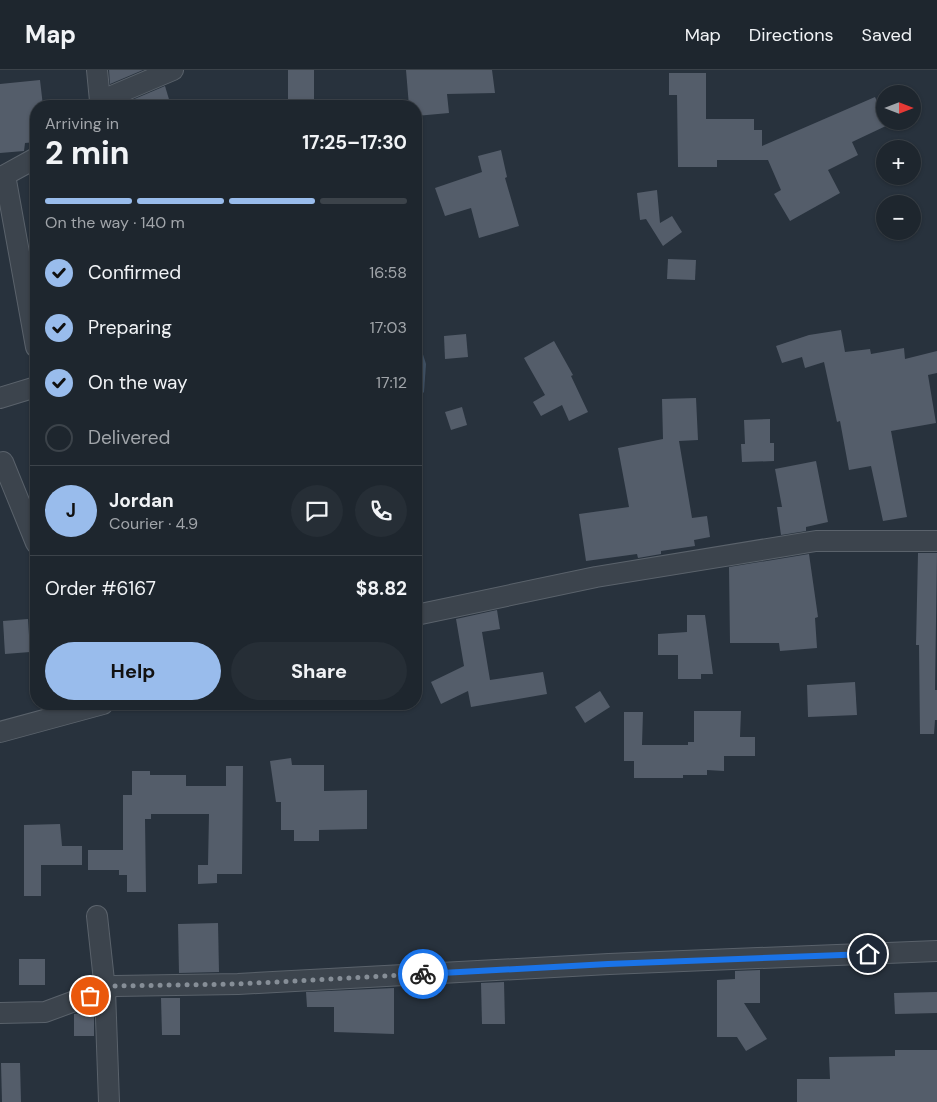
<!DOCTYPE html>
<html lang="en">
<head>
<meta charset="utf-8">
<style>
	body { margin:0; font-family:"DM Sans",sans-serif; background:#262e36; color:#f1f3f6; height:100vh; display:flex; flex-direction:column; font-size:19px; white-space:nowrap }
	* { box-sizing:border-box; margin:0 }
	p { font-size:16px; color:#a1a5aa }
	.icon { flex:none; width:28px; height:28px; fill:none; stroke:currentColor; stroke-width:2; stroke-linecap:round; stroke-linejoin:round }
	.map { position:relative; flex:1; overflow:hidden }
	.panel { position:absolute; left:30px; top:30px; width:392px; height:610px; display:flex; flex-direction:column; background:#1e262e; border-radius:20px; box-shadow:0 1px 4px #0004,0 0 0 1px #3c434a }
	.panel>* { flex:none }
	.needle { width:32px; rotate:90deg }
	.tools { position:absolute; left:876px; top:15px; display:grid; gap:10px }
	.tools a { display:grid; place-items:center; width:45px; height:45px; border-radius:50%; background:#1e262e; box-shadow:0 1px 4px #0004,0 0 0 1px #3c434a; font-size:25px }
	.pin { position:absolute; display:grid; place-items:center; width:42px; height:42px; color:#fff; margin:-21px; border:2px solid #fff; border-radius:50%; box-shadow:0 1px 5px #0007 }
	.courier { position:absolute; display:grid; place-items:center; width:50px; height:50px; margin:-25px; border:4px solid #1a73e8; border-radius:50%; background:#fff; color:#222; box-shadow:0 1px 6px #0007 }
	.head em { font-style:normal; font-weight:700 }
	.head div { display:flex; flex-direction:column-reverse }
	.head { display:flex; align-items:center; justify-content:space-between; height:85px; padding:0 15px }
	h1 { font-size:32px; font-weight:700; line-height:38px }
	.bar { display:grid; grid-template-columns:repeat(4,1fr); gap:8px 5px; align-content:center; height:60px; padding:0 15px }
	.bar i { height:6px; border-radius:4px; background:#3c434a }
	.bar .active { background:#99bcec }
	.bar p { grid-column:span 4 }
	.line { display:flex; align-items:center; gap:12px; padding:0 15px; border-top:1px solid #3c434a }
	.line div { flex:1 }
	.round { display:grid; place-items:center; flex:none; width:52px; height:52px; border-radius:26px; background:#262e36 }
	ol { padding:0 15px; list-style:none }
	li { display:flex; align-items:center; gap:15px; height:55px }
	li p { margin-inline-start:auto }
	li .icon { padding:5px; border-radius:50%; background:#99bcec; color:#111; stroke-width:4 }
	li:last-child { color:#a1a5aa }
	li i { width:28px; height:28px; border:2px solid #3c434a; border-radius:50% }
	.cta { display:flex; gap:10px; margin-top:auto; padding:10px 15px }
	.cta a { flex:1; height:58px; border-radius:30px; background:#99bcec; color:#111; font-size:20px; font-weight:700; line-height:58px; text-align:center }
	.cta a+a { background:#262e36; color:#f1f3f6 }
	header { display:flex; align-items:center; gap:30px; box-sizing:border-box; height:70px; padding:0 25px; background:#1e262e; border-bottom:1px solid #3c434a }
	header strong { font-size:24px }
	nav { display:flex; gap:28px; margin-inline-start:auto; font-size:18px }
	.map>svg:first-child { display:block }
	.water { fill:#405164 }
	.building { fill:#545d6a }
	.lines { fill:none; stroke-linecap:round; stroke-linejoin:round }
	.minor-casing { stroke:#5a626b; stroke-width:22 }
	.minor { stroke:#3c444d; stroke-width:20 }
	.done { stroke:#868e97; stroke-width:5; stroke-dasharray:0 9 }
	.route { stroke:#1a73e8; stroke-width:6 }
</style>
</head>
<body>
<header>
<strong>Map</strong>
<nav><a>Map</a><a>Directions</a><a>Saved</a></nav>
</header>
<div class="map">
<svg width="937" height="1032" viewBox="0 0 937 1032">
	<rect width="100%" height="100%" fill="#28323d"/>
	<polygon class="water" points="416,262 426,294 424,322 416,330"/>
	<g class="building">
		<polygon points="109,0 143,0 110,14"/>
		<rect x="288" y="0" width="26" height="36"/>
		<polygon points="406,0 492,0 495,23 447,24 449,43 416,46 416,36 409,36"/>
		<polygon points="669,3 706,3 706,49 754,49 754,60 762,60 762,76 875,27 888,55 852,72 858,85 828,100 840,123 790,151 774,124 781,120 768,90 717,90 717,97 678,97 677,25 669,25"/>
		<polygon points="40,10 43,36 36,36 36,72 25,73 24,81 0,83 0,14"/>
		<polygon points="165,16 171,36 118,36"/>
		<polygon points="501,80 507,107 505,108 519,156 479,168 471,138 445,146 435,118 482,102 478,86"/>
		<polygon points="657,120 660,153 672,146 682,162 663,176 646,149 640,150 637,123"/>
		<polygon points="668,189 696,190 695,210 667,209"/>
		<polygon points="841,260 845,282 870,279 871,284 904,278 905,289 937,281 937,303 928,305 936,353 891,361 907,447 883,451 871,396 849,400 840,351 837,352 824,292 805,298 802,287 782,293 776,276 809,265"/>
		<polygon points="466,264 468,287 445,289 444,266"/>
		<polygon points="554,271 573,305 571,306 588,342 569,351 562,335 541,346 533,332 545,325 524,288"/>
		<polygon points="696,328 698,370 679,371 692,448 707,446 710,467 694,470 695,476 661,481 661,484 638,488 637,484 586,491 579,444 629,437 618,378 663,369 662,329"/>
		<polygon points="462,337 467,355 451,360 445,342"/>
		<polygon points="770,349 770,373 774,373 774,391 742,392 741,374 745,374 744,350"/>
		<polygon points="816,391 828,452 806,457 806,461 781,465 777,437 782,437 775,399"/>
		<polygon points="918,483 937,483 935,620 937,620 937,650 935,650 934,664 920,664 919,575 916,575"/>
		<polygon points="809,484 818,547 815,548 817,578 780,581 779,573 730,573 729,497"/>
		<polygon points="497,540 500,559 482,562 490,610 543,602 547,624 471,637 468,621 441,634 431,612 464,596 456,549"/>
		<polygon points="687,545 705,545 713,604 701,604 701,609 678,609 678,585 658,585 658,564 687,562"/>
		<polygon points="28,549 30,582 5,584 3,551"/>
		<polygon points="855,612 857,645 808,647 807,615"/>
		<polygon points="600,621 610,637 585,653 575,637"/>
		<polygon points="694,641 741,641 740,667 755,667 755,686 724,686 724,701 707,700 707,705 683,705 683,708 634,708 634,691 624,691 624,642 643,642 642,675 688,675 688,672 694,672"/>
		<polygon points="291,688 292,695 324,695 324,721 367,720 367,759 319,760 319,771 294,771 294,760 281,760 281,732 276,732 270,691"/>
		<polygon points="226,696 243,696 242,804 217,804 217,813 198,814 198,795 208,795 209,744 151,744 151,749 145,749 146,822 127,822 127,805 119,805 119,800 88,800 88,780 123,780 123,725 132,725 132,701 150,701 150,705 186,705 186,716 226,716"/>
		<polygon points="60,754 62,776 82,776 82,795 41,795 41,826 24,826 24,755"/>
		<polygon points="218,853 219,902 179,903 178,854"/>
		<rect x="19" y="889" width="26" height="26"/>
		<polygon points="760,900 760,933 744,933 767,969 746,981 737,967 717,967 717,910 735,909 735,901"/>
		<polygon points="504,912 505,954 482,954 481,913"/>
		<polygon points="394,918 394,964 334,962 334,937 307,937 306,922"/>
		<polygon points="937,922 937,943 895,944 894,923"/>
		<polygon points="161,928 180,928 180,965 162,965"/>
		<polygon points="94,942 94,966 74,966 74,944"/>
		<polygon points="895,980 937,980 937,1032 797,1032 797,1009 830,1009 829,987 895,986"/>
		<polygon points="1,993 20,993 21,1032 2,1032"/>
	</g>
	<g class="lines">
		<defs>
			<g id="minor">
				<polyline points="97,0 100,31 173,0"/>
				<polyline points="36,88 5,105 36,277"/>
				<polyline points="0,328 36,317"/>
				<polyline points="0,393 3,392 36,473"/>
				<polyline points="416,545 596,507 816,471 937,471"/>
				<polyline points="0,662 103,634"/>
				<polyline points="97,846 105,920 109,1032"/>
				<polyline points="0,943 45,942 115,916 238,914 609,894 937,881"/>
			</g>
		</defs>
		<use href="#minor" class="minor-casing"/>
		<use href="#minor" class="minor"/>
	</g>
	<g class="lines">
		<polyline class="done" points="90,926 115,916 238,914 423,904"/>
		<polyline class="route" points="423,904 608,894 868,884"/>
	</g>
</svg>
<div class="tools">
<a><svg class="needle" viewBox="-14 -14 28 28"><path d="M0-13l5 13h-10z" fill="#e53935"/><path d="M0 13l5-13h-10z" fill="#a1a5aa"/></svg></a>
<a>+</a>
<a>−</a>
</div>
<div class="pin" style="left:90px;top:926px;background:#ea580c"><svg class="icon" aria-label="bag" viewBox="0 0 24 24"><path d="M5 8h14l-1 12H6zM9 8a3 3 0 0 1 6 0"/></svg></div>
<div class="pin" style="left:868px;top:884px;background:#1f2937"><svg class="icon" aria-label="home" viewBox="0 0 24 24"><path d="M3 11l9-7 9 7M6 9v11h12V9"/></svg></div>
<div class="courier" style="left:423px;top:904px"><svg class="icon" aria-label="bike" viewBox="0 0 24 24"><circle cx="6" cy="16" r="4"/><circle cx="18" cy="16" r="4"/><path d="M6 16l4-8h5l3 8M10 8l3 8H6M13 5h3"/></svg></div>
<section class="panel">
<div class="head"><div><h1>2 min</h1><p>Arriving in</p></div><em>17:25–17:30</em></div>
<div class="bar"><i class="active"></i><i class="active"></i><i class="active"></i><i></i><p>On the way · 140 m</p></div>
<ol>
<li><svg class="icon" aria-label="check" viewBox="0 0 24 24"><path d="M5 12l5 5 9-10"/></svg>Confirmed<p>16:58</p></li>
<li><svg class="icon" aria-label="check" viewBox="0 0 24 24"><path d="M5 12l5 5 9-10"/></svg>Preparing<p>17:03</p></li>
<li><svg class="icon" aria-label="check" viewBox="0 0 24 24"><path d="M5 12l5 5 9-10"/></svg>On the way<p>17:12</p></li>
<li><i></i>Delivered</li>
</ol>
<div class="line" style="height:90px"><b class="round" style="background:#99bcec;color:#111">J</b><div><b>Jordan</b><p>Courier · 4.9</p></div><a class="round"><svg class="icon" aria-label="chat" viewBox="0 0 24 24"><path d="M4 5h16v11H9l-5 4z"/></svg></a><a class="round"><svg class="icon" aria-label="phone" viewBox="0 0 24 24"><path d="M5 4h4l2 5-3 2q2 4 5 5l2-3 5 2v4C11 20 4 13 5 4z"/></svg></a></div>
<div class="line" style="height:65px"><div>Order #6167</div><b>$8.82</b></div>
<div class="cta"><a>Help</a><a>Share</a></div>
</section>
</div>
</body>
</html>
